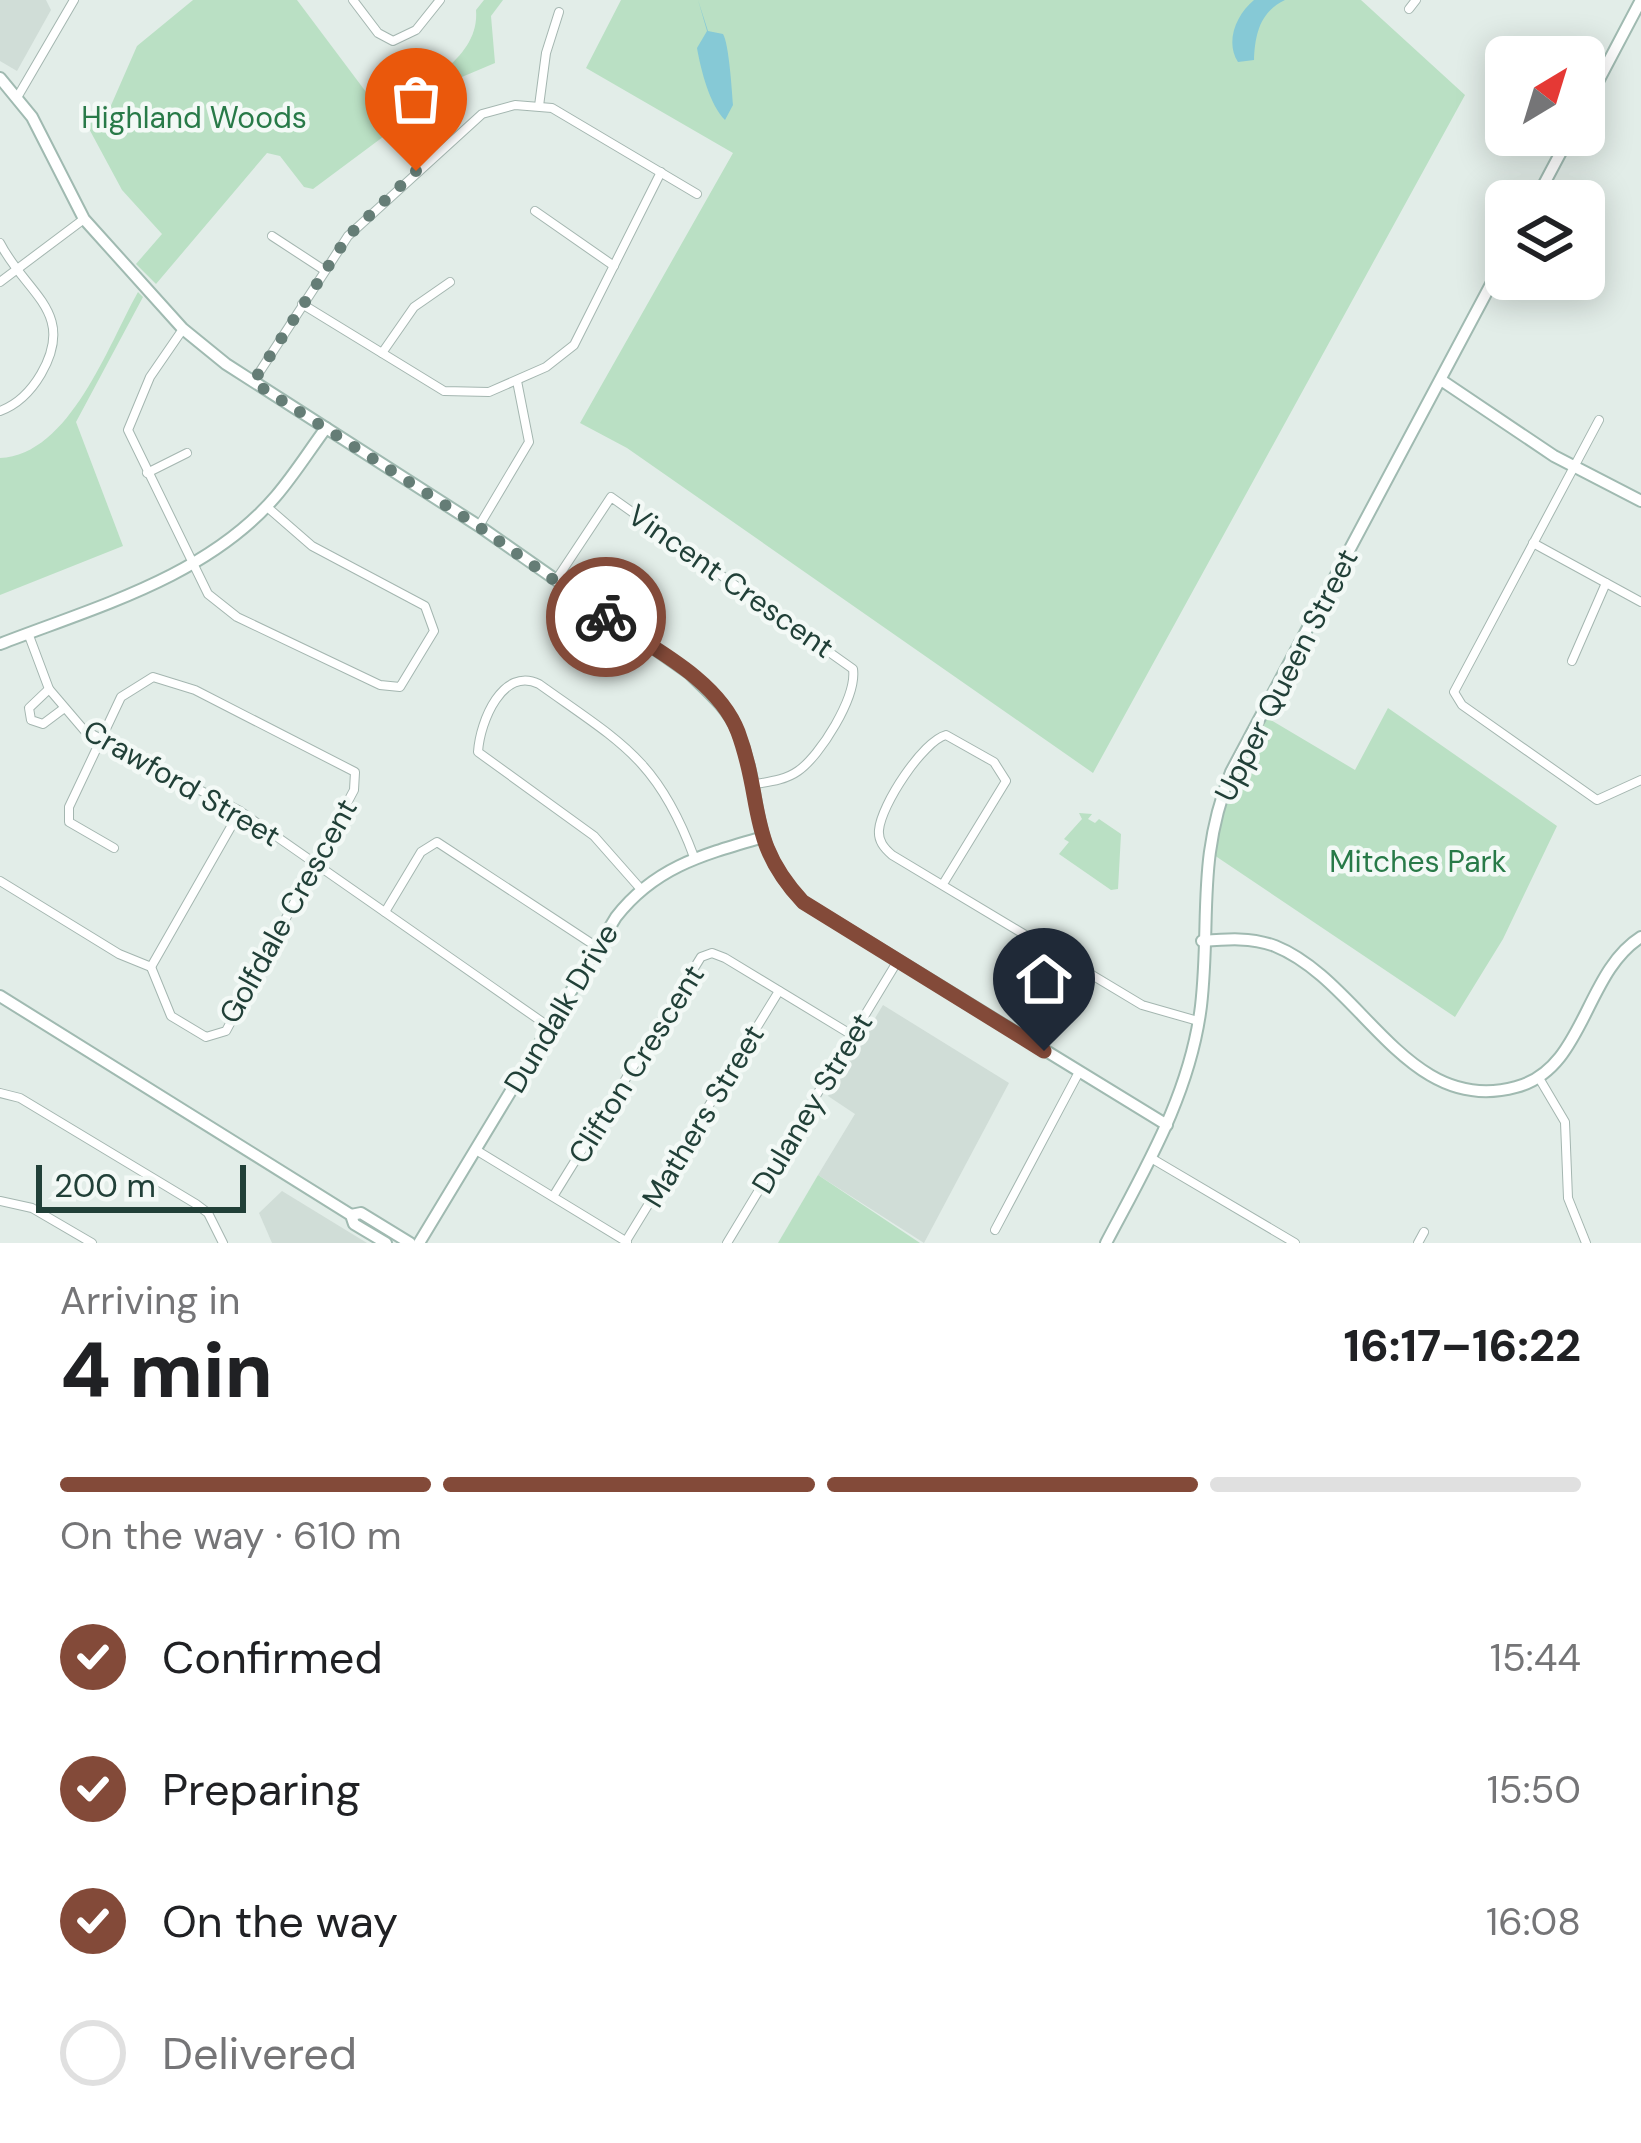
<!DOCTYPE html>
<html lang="en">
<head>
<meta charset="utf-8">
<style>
	body { margin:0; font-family:"DM Sans",sans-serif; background:#f2f2f2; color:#202124; height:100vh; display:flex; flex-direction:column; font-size:45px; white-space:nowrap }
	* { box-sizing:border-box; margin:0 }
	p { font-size:39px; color:#757577 }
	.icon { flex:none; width:66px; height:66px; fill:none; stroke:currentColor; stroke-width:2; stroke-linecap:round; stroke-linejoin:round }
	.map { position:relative; height:1243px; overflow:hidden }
	.side { display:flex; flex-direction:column; background:#fff; flex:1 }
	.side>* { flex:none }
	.needle { width:78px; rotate:38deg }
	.buttons { position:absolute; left:1485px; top:36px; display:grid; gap:24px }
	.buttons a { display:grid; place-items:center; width:120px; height:120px; border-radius:18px; background:#fff; box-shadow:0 6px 30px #0003; font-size:60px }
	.scale { position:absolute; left:36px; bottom:30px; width:210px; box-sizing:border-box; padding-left:12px; border:6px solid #214038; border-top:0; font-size:33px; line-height:42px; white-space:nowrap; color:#214038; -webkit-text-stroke:9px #f3f9f6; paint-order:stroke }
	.pin { position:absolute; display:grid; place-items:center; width:102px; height:102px; color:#fff; margin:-123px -51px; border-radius:50% 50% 50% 0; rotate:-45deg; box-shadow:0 0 12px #0007 }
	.pin .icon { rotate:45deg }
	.courier { position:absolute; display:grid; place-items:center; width:120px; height:120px; margin:-60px; border:9px solid #834a39; border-radius:50%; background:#fff; color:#222; box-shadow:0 3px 15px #0007 }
	.overview em { font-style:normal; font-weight:800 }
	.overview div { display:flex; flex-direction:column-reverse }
	.overview { display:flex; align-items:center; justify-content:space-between; height:204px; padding:0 60px }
	h1 { font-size:78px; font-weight:800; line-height:90px }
	.bar { display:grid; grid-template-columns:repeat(4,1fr); gap:18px 12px; align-content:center; height:144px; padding:0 60px }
	.bar i { height:15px; border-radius:9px; background:#e0e0e0 }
	.bar .active { background:#834a39 }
	.bar p { grid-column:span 4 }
	ol { padding:0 60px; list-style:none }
	li { display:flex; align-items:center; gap:36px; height:132px }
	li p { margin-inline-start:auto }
	li .icon { padding:12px; border-radius:50%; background:#834a39; color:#fff; stroke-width:4 }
	li:last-child { color:#757577 }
	li i { width:66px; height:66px; border:6px solid #e0e0e0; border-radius:50% }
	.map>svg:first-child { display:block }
	.built { fill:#d0ddd7 }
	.green { fill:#bae0c4 }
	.water { fill:#86c9d6 }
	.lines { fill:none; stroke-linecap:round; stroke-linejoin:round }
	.street-casing { stroke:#a4b6b0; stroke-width:10 }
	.secondary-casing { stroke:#a0bab1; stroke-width:14 }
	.street { stroke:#fff; stroke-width:8 }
	.secondary { stroke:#fff; stroke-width:10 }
	.done { stroke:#657d76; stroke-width:12; stroke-dasharray:0 21.6 }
	.route { stroke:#834a39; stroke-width:15 }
	.labels { text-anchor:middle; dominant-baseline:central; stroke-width:9; stroke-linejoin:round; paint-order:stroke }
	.park-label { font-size:30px; fill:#287a48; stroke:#f3f9f6 }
	.street-label { font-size:30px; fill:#214038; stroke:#f3f9f6 }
</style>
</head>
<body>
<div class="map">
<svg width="1641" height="1243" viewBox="0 0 1641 1243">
	<rect width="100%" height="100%" fill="#e2ede8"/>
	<g class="built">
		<polygon points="0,0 46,0 51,10 17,71 0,61"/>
		<polygon points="883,1005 1009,1083 924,1243 818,1175 855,1114 828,1096"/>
		<polygon points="282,1191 367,1243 272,1243 259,1213"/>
	</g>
	<g class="green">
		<polygon points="193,0 297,0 366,92 389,91 387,117 395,128 313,189 304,187 280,156 267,153 156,284 136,264 162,234 122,190 87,125 109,110 137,46"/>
		<path d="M484,0H503L491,16L495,63L450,82L397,126L390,111C424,82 480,58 476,10Z"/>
		<polygon points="621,0 1361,0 1465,95 1093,773 627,448 580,423 733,153 586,68"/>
		<path d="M138,292L143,297L76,422L123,546L0,595V458C70,455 108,345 138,292Z"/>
		<polygon points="1388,708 1557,826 1503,939 1455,1017 1211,853 1235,777 1266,717 1355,770"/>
		<polygon points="1079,813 1092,814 1088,819 1095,823 1099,819 1121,834 1118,889 1111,890 1059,854 1069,842 1064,839 1082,819"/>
		<polygon points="818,1175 920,1243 778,1243"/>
	</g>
	<g class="water">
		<path d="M698,0L708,31L723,34C729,44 732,91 733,105L725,120C710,105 701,71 697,48L707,31Z"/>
		<path d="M1254,0H1285C1260,12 1255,34 1254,60L1238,62C1225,42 1236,15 1254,0Z"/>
	</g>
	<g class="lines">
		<defs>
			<g id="street">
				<polyline points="353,0 378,33 393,41 416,30 440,0"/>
				<polyline points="1409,9 1416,0"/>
				<polyline points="18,96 74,0"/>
				<polyline points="539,106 546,53 559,12"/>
				<polyline points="535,211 614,266"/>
				<polyline points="272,236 324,270"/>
				<path d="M0,243C26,294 77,312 41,374C31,391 19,404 0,411"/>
				<polyline points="0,282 84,219"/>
				<polyline points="302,304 444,391 489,392 546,367 574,345 661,172"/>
				<polyline points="183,329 150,377 128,430 208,594 237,617 380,685 400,687 434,631 425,606 312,546 266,506"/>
				<polyline points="382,353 414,307 450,282"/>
				<polyline points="253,382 348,236 482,114 515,105 552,108 697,194"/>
				<polyline points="1599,420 1454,692 1462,705 1597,800 1641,780"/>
				<polyline points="147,473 187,453"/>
				<polyline points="479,526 529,442 517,381"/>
				<polyline points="1533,543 1641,602"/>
				<path d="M556,580L611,497L853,669C857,697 820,756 798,771C784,781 766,782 750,785"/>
				<polyline points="28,633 49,689 84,730 240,811 548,1026"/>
				<polyline points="1572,661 1606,583"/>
				<polyline points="49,689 29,708 31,720 43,724 63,709"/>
				<polyline points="114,848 69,822 69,807 121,697 153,677 195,690 355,772 354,790 226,1031 206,1037 171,1016 151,967"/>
				<polyline points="0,881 119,954 151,967 240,811"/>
				<path d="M943,884L1006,781L994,762L946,735C923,741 881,805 879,830C878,841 884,848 892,855L1142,1005L1198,1021"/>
				<path d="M639,887L594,836L478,752C480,721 503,666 539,684C620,742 658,759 694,857"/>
				<polyline points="385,912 421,852 437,842 597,947"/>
				<polyline points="1539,1078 1565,1122 1568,1198 1586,1243"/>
				<polyline points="0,1093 20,1098 196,1204 208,1213 223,1243"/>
				<polyline points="476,1150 627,1242"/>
				<polyline points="1151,1158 1295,1243"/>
				<polyline points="554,1195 701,957 712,953 725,958 852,1035"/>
				<polyline points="0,1201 32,1208 92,1243"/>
				<polyline points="995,1230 1079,1072"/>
				<polyline points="626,1241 779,991"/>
				<polyline points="727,1243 897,962"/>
				<polyline points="1418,1243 1424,1232"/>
			</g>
			<g id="secondary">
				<path d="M0,78L32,117L84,219L183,329L226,364L479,526L689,673C706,690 727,707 737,730C766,799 744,839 803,902L1167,1125"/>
				<polyline points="1584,108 1641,0"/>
				<polyline points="1535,201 1570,135"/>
				<polyline points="1441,380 1554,456 1641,501"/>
				<path d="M0,644C95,607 207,577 276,496C294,475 309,451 326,428"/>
				<path d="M1202,941C1227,939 1251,937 1275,946C1362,981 1407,1117 1516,1087C1585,1069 1584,973 1641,937"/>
				<polyline points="0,996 351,1215 354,1224 386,1243"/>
				<polyline points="351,1215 361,1213 410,1243"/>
				<path d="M419,1243L616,917C654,868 701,855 760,838"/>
				<path d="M1106,1243C1146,1167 1190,1094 1201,1006C1211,919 1196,860 1231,772L1506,256"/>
			</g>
		</defs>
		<use href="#street" class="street-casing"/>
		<use href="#secondary" class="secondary-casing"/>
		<use href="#street" class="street"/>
		<use href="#secondary" class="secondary"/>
	</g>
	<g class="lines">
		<polyline class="done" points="416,171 348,236 253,382 478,526 606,617"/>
		<path class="route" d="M606,617C650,647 718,679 738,732C764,802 746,841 803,902L1044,1051"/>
	</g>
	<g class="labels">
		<g class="park-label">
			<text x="194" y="117">Highland Woods</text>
			<text x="1418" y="861">Mitches Park</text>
		</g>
		<g class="street-label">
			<text transform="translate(731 581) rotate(35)">Vincent Crescent</text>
			<text transform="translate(1286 675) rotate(-63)">Upper Queen Street</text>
			<text transform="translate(182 783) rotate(30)">Crawford Street</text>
			<text transform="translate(288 911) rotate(-61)">Golfdale Crescent</text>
			<text transform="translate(561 1008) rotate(-59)">Dundalk Drive</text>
			<text transform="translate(636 1064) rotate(-58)">Clifton Crescent</text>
			<text transform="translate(812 1103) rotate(-59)">Dulaney Street</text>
			<text transform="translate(703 1116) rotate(-59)">Mathers Street</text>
		</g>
	</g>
</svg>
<div class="buttons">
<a><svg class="needle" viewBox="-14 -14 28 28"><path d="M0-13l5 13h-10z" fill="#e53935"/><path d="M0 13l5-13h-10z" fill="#757577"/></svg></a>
<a><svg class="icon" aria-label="layers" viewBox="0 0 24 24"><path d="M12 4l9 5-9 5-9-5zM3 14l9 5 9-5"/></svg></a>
</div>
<div class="scale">200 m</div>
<div class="pin" style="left:416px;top:171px;background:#ea580c"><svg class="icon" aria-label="bag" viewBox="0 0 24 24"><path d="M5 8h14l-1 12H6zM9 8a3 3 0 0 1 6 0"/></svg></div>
<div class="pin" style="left:1044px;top:1051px;background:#1f2937"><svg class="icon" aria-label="home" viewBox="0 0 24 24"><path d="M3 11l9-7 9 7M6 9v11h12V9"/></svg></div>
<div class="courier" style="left:606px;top:617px"><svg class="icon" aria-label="bike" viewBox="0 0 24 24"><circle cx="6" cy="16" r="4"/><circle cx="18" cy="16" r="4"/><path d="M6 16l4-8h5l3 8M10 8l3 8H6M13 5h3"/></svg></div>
</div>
<section class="side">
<div class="overview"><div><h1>4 min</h1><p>Arriving in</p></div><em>16:17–16:22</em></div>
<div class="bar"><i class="active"></i><i class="active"></i><i class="active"></i><i></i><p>On the way · 610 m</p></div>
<ol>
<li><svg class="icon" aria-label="check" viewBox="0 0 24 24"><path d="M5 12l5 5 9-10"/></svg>Confirmed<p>15:44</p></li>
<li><svg class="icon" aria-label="check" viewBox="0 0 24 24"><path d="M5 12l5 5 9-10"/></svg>Preparing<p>15:50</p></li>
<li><svg class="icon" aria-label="check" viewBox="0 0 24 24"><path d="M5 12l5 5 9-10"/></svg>On the way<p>16:08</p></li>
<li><i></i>Delivered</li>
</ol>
</section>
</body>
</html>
